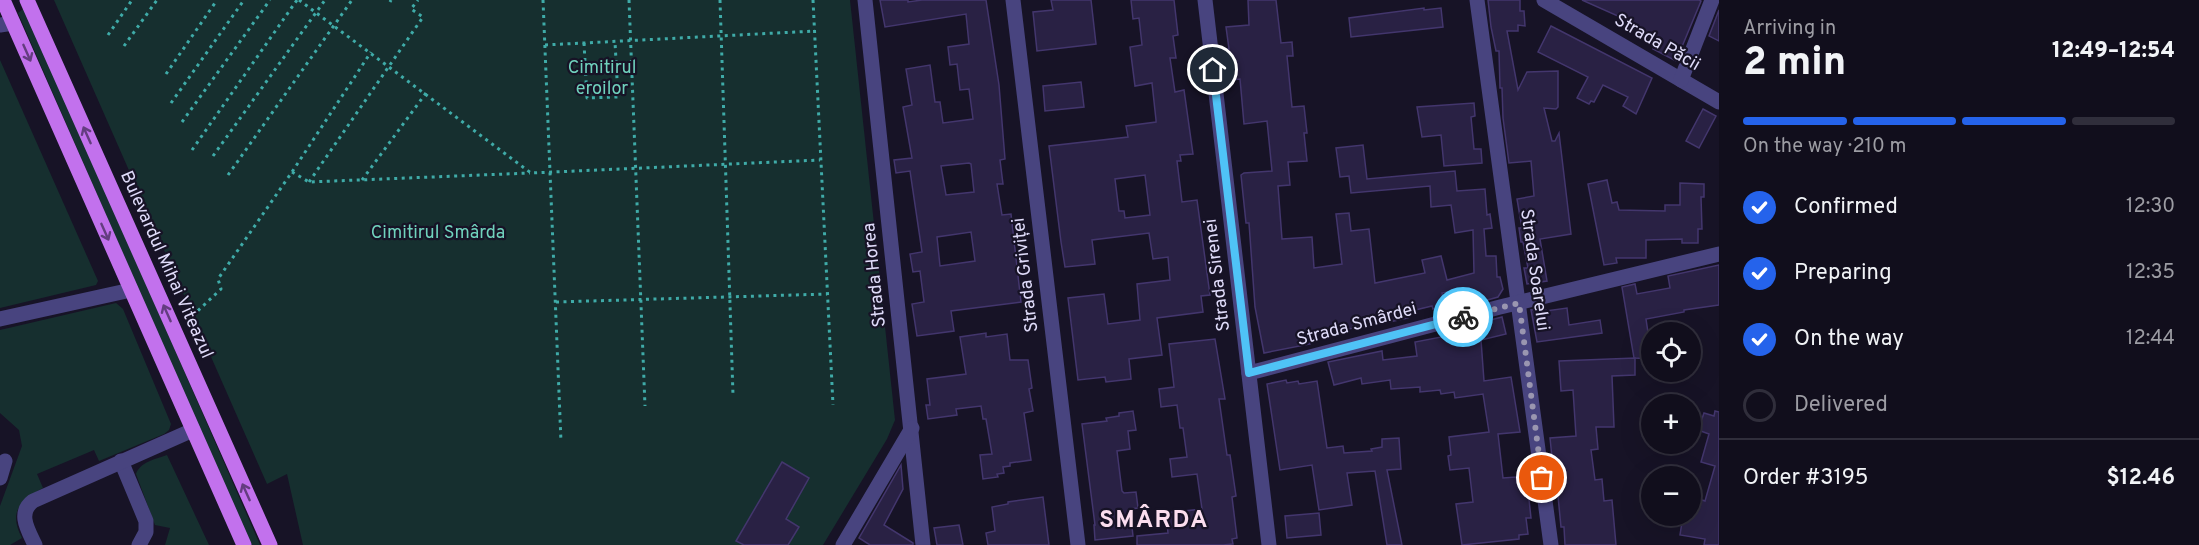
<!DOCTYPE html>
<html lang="en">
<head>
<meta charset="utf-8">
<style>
	body { margin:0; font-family:Overpass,sans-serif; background:#1a1725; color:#f1f3f6; height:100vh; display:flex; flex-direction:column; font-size:22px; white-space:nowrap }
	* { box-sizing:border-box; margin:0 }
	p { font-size:20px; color:#9c9ca3 }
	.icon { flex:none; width:33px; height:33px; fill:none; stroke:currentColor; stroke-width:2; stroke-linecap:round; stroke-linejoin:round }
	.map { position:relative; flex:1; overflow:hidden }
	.panel { display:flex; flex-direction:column; background:#110e1c; width:480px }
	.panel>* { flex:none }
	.controls { position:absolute; left:1641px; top:322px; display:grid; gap:12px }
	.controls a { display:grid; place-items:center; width:60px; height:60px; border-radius:50%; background:#110e1c; box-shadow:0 6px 24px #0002,0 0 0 2px #302e3b; font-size:30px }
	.pin { position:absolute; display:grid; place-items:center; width:51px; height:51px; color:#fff; margin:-26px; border:3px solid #fff; border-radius:50%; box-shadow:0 2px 6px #0007 }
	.courier { position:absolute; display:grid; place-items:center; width:60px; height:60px; margin:-30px; border:4px solid #4fc3f7; border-radius:50%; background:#fff; color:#222; box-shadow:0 2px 8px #0007 }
	.overview em { font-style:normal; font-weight:800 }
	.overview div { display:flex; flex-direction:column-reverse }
	.overview { display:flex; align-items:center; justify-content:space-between; height:102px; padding:0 24px }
	h1 { font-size:39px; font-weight:800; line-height:45px }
	.bar { display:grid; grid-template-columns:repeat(4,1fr); gap:9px 6px; align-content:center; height:72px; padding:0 24px }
	.bar i { height:8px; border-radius:4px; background:#302e3b }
	.bar .on { background:#2563eb }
	.bar p { grid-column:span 4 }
	.line { display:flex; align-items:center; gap:15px; padding:0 24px; border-top:2px solid #302e3b }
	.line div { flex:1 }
	ol { padding:0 24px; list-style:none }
	li { display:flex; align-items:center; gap:18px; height:66px }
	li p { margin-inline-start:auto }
	li .icon { padding:6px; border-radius:50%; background:#2563eb; color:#fff; stroke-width:4 }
	li:last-child { color:#9c9ca3 }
	li i { width:33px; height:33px; border:3px solid #302e3b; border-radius:50% }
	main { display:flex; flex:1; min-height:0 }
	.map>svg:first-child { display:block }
	.green { fill:#162f2f }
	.building { fill:#292144; stroke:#43366d; stroke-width:1.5; fill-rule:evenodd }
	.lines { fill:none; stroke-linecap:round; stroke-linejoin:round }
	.path { stroke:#3faba8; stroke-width:3; stroke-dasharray:3 4.5; stroke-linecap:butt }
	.minor { stroke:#48447f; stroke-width:15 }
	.major { stroke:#c271ed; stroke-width:15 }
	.oneway { stroke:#643d80 }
	.done { stroke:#9a96b0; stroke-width:6; stroke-dasharray:0 10.8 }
	.route { stroke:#4fc3f7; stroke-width:8 }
	.labels { text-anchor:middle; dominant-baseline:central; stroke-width:4.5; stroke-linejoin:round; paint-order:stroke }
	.street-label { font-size:18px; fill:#e0dcfa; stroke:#171326 }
	.park-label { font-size:18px; fill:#70d2bd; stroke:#171326 }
	.district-label { font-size:24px; font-weight:bold; letter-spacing:1.5px; fill:#fbdeef; stroke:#171326 }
</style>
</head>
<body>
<main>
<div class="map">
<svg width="1719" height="545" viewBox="0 0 1719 545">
	<rect width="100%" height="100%" fill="#171326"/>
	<g class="green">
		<polygon points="54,0 850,0 895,420 887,439 823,545 303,545 287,474 267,484"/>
		<polygon points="23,9 26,9 260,545 250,545 18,13"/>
		<polygon points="0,60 98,281 96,285 0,308"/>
		<path d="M116,303L123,309L171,424L169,430L164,434L99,461L94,450L37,474L43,488C20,500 8,512 22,538L10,545H0V506L22,446L19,430L0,413V330Z"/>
		<path d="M167,455L209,545H165L170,528L155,525L136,474C140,462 156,459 167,455Z"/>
	</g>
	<g class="building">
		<path d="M880,0H908V2L922,0H986L999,85L1005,159L1000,160L1003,184H997L1002,215L1011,214L1021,302L951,311L954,331L917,336L912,304L924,302L920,271L913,272L910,254L922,252L910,171L896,173L894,160L912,158L903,107L912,105L906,69L930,65L935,102H940L943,123L973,119L969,89L960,90L957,64L950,65L948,47L969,44L966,14L885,27ZM969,163L971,164L974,192L946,195L941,166ZM971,232L975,261L940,266L937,237Z"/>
		<polygon points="1051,0 1091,0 1096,44 1037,51 1033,12 1053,10"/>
		<path d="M1131,0H1174L1178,35L1173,36L1176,58H1170L1175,92L1184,90L1193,154L1180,155L1181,161H1177L1182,202L1197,200L1210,295L1201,296L1203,312L1157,318L1162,355L1129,359L1131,379L1106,382L1105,377L1078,380L1068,298L1104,294L1108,324L1140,320L1137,284L1170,280L1168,257L1153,259L1149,233L1092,240L1095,264L1065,267L1061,242L1049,146L1128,137L1126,126L1156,122V120L1152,83L1135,86L1130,47L1142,45L1139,18L1133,19ZM1145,175L1150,215L1125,218L1124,211H1119L1115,179Z"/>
		<polygon points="1248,0 1276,0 1281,43 1292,42 1293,56 1287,56 1292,107 1304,106 1307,133 1304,133 1307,161 1288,162 1290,185 1278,186 1282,239 1312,237 1314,268 1342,264 1336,214 1349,213 1351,231 1369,229 1375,283 1425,273 1422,260 1441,256 1447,280 1474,273 1473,230 1455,233 1451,205 1431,207 1430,186 1351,193 1349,176 1340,177 1336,148 1363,145 1367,179 1455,171 1457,191 1485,189 1487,215 1490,214 1492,228 1484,229 1486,256 1496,256 1497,277 1500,277 1503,289 1498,297 1473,304 1469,288 1442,293 1445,306 1433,309 1432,306 1407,312 1408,318 1380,324 1308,335 1310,344 1264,353 1255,307 1249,223 1246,223 1241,175 1244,173 1272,171 1267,121 1244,124 1240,79 1231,80 1226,49 1229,49 1226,27 1249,25"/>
		<polygon points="1488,0 1520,0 1520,11 1524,11 1525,26 1518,25 1518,31 1507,31 1518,90 1527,72 1558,71 1558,107 1556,109 1544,108 1552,141 1555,141 1559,133 1571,234 1540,239 1547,281 1527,284 1524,268 1528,268 1523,242 1521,242 1519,228 1522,228 1517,199 1534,196 1531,161 1509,163 1503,118 1502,88 1500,88 1499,51 1496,51 1491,27"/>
		<polygon points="1582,0 1699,0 1701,1 1676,61 1653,49 1658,38 1626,22 1627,20"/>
		<polygon points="1424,8 1424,10 1441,8 1443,27 1351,37 1349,18"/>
		<polygon points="1719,10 1719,41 1709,36"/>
		<polygon points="1551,26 1652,78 1636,114 1623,106 1628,97 1603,85 1594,102 1591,101 1589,104 1577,98 1588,77 1538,52"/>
		<polygon points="1081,82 1084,107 1045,111 1043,86"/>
		<polygon points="1474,103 1475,116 1471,117 1474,149 1481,149 1482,163 1444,166 1441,135 1422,137 1417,107"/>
		<polygon points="1703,109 1716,116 1699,148 1686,141"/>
		<polygon points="1607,180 1612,203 1617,202 1619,210 1665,211 1665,205 1680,205 1680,183 1704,184 1704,197 1701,197 1702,229 1698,229 1698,243 1682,243 1682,239 1646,240 1646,258 1616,258 1617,263 1604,265 1588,184"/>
		<polygon points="1719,265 1719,305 1684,310 1684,312 1646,319 1652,359 1634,358 1622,287 1635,284 1637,294 1670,288 1668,276"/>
		<polygon points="1545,308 1546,311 1567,308 1569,325 1600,320 1602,333 1537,342 1531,310"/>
		<polygon points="1502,317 1506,334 1481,340 1484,381 1511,377 1520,432 1498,434 1503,478 1516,477 1517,482 1527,481 1531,518 1526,518 1528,534 1519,535 1519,539 1462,545 1456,504 1473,502 1469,468 1450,470 1448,456 1451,455 1449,437 1489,432 1483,394 1455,398 1454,392 1441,394 1440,390 1420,392 1420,387 1391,389 1390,380 1362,384 1361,378 1334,385 1328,362 1382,351 1383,360 1417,356 1415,342 1457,334 1456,329"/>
		<polygon points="986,333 986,337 1007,334 1010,360 1028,360 1032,388 1029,389 1033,411 1024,413 1031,460 1010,463 1010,466 1003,467 1004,473 997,474 998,477 983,479 980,455 992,454 986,419 983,419 981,406 956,409 957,415 928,419 926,405 930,405 927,379 966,374 960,337"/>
		<polygon points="1215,339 1225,399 1219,399 1227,455 1230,455 1236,496 1232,497 1237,538 1232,539 1233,544 1223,545 1137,545 1137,536 1168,533 1166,513 1202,509 1197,474 1172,477 1170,459 1187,457 1183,428 1180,428 1177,405 1161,407 1159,389 1174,387 1169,344"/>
		<polygon points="1635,358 1635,375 1612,376 1614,427 1596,427 1598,449 1591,450 1595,480 1602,479 1604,501 1612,500 1616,545 1565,545 1564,527 1561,527 1558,496 1556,496 1550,438 1576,436 1573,390 1561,391 1559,361"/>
		<polygon points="1286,380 1287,383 1298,381 1299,384 1317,381 1327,448 1343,446 1344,453 1372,451 1371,449 1382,447 1382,439 1399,438 1401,469 1387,470 1402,545 1387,545 1375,471 1347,473 1352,505 1319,510 1312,465 1280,470 1267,384"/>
		<polygon points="1133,411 1136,430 1128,431 1130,449 1117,451 1122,491 1124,493 1136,492 1138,508 1130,509 1133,536 1095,540 1094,525 1095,525 1082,424 1107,421 1106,418 1119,416 1119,413"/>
		<polygon points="1715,411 1719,412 1719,545 1704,545 1705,539 1680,535 1683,516 1691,516 1695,501 1701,502 1702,500 1705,501 1715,466 1701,462 1709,434 1698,430 1704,413 1714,416"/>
		<polygon points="782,462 809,478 786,519 799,527 788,545 744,545 736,541"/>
		<polygon points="901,465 903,489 884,525 913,543 913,545 870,545 859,538"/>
		<polygon points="1043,497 1049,545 988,545 986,533 995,531 992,507 1008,504 1008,502"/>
		<polygon points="1319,513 1321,535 1287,538 1285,516"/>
		<polygon points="959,525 963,545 937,545 934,528"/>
	</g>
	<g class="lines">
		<g class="path">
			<polyline points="299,0 531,173 820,160"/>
			<polyline points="543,0 561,442"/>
			<polyline points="629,0 645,406"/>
			<polyline points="720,0 733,395"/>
			<polyline points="813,0 833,405"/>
			<polyline points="390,2 391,0"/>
			<polyline points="108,35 132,0"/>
			<polyline points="584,43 587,98 618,97 615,42"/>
			<polyline points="545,45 815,31"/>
			<polyline points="124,46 157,0"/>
			<polyline points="166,74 217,0"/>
			<polyline points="171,103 244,0"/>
			<polyline points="182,122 270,0"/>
			<polyline points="192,150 297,0"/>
			<polyline points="213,156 325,0"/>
			<polyline points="292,172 309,182 530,173"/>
			<polyline points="228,175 352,0"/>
			<polyline points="362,180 426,93"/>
			<polyline points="309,182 423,17 411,9 418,0"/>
			<polyline points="556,302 827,294"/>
			<polyline points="187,321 221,289 218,279 292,172 371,52"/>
		</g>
		<g class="minor">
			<polyline points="865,0 923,545"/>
			<polyline points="1013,0 1078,545"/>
			<polyline points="1205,0 1269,545"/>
			<polyline points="1477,0 1551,545"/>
			<polyline points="1544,0 1719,102"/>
			<polyline points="0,25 13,23"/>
			<polyline points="1681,80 1712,0"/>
			<polyline points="0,319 131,290"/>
			<polyline points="1249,373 1500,307 1719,254"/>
			<polyline points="121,461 146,521 146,532 139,545"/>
			<polyline points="0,478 5,461"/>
			<path d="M35,545C28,530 17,513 33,501L193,430"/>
			<polyline points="843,545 912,428"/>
		</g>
		<g class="major">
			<polyline points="3,0 244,545"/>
			<polyline points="27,0 270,545"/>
		</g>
	</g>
	<defs><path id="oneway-shaft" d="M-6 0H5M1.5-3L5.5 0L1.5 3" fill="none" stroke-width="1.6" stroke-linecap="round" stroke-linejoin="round" transform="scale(1.5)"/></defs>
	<g class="oneway">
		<use href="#oneway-shaft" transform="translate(27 53) rotate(66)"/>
		<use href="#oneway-shaft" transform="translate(87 135) rotate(-114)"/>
		<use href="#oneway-shaft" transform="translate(105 232) rotate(66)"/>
		<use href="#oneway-shaft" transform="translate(167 313) rotate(-114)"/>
		<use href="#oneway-shaft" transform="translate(246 492) rotate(-114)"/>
	</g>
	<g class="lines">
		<polyline class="done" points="1463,317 1519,303 1542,478"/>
		<polyline class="route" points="1213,70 1249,373 1463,317"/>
	</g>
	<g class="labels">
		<g class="street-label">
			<text transform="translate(1657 43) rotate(30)">Strada Păcii</text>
			<text transform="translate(166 265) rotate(66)">Bulevardul Mihai Viteazul</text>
			<text transform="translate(1534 270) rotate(82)">Strada Soarelui</text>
			<text transform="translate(875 275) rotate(-96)">Strada Horea</text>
			<text transform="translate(1026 275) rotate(-97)">Strada Griviței</text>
			<text transform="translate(1218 275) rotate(-97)">Strada Sirenei</text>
			<text transform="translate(1357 325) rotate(-15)">Strada Smârdei</text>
		</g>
		<g class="park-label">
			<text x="602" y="68">Cimitirul<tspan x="602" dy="21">eroilor</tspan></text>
			<text x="438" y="233">Cimitirul Smârda</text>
		</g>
		<g class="district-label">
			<text x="1154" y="521">SMÂRDA</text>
		</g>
	</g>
</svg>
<div class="controls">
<a><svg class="icon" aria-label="locate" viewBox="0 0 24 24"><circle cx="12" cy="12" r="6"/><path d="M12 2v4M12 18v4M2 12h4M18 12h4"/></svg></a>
<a>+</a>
<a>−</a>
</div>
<div class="pin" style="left:1542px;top:478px;background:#ea580c"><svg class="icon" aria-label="bag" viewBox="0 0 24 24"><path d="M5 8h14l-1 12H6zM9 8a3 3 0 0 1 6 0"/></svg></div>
<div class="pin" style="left:1213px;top:70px;background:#1f2937"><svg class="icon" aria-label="home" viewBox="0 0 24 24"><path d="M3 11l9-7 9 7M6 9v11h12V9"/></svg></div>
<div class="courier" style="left:1463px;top:317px"><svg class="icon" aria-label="bike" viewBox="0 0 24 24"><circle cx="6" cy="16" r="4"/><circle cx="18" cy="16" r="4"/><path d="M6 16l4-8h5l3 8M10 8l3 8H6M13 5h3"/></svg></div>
</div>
<section class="panel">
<div class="overview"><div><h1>2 min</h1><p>Arriving in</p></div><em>12:49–12:54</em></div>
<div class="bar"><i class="on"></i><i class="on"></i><i class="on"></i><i></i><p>On the way · 210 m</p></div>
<ol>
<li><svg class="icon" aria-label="check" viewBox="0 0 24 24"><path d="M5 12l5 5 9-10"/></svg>Confirmed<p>12:30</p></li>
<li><svg class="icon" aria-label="check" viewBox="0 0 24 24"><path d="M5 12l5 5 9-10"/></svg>Preparing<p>12:35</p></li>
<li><svg class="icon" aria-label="check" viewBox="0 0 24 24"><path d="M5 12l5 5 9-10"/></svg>On the way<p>12:44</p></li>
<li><i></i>Delivered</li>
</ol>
<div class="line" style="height:78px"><div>Order #3195</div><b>$12.46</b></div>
</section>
</main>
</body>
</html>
